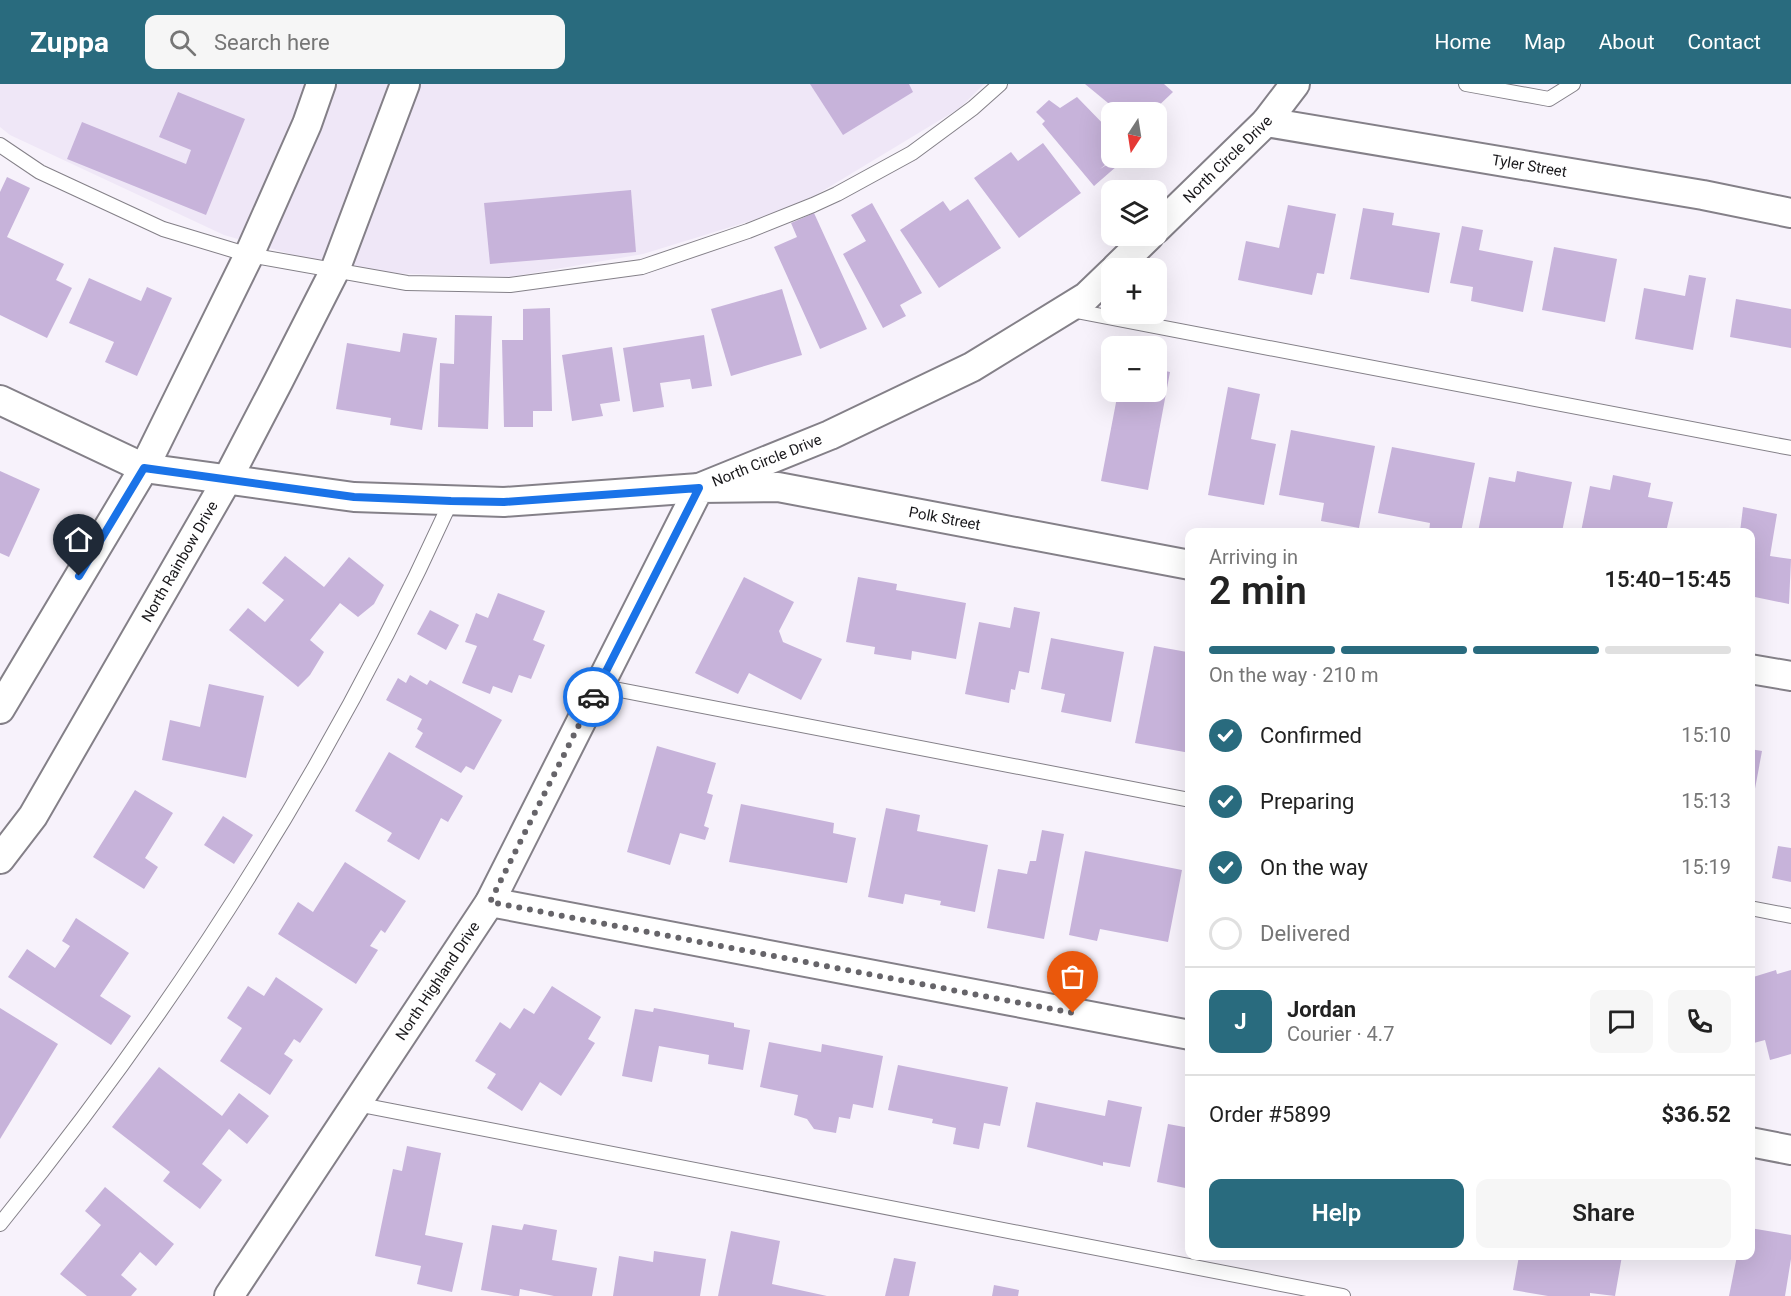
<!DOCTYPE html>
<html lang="en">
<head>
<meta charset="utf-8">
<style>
	body { margin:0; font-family:Roboto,sans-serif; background:#f6f6f6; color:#222; height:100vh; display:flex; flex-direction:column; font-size:22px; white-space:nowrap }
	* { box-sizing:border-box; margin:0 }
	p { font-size:20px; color:#767676 }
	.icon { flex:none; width:33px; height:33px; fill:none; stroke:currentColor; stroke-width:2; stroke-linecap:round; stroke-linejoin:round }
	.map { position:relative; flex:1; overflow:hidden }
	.drawer { position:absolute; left:1185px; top:444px; width:570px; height:732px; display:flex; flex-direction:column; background:#fff; border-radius:12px; box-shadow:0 6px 24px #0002 }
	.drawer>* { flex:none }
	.needle { width:39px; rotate:192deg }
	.tools { position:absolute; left:1101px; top:18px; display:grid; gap:12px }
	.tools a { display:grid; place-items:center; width:66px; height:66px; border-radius:12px; background:#fff; box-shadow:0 6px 24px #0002; font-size:30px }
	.pin { position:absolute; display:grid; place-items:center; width:51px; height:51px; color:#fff; margin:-62px -26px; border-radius:50% 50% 50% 0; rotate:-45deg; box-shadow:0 0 6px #0007 }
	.pin .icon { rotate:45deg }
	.courier { position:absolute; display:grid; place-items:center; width:60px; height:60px; margin:-30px; border:4px solid #1a73e8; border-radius:50%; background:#fff; color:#222; box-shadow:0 2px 8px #0007 }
	.overview em { font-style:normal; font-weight:600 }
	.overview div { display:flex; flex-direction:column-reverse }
	.overview { display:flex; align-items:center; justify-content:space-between; height:102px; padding:0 24px }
	h1 { font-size:39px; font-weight:600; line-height:45px }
	.bar { display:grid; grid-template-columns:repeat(4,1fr); gap:9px 6px; align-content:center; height:72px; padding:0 24px }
	.bar i { height:8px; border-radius:4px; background:#e0e0e0 }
	.bar .on { background:#296b7e }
	.bar p { grid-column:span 4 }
	.line { display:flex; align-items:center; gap:15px; padding:0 24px; border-top:2px solid #e0e0e0 }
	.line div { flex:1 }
	.round { display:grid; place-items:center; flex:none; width:63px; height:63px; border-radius:12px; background:#f6f6f6 }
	ol { padding:0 24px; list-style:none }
	li { display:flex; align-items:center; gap:18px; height:66px }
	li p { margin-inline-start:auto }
	li .icon { padding:6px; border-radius:50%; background:#296b7e; color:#fff; stroke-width:4 }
	li:last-child { color:#767676 }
	li i { width:33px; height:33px; border:3px solid #e0e0e0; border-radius:50% }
	.action { display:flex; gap:12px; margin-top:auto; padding:12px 24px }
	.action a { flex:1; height:69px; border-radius:12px; background:#296b7e; color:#fff; font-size:24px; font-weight:600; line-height:69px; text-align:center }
	.action a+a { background:#f6f6f6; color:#222 }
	header { display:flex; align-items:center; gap:36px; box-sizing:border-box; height:84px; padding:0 30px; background:#296b7e; color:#fff }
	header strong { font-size:28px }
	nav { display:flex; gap:33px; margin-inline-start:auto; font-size:21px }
	.search { width:420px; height:54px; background:#f6f6f6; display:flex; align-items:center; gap:15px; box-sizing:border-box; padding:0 21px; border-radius:12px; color:#767676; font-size:22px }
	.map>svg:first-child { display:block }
	.built { fill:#efe7f7 }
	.building { fill:#c7b3da }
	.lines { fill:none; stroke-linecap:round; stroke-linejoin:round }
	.service-casing { stroke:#848088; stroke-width:16 }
	.minor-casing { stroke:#848088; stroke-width:32 }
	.service { stroke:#fff; stroke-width:14 }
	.minor { stroke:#fff; stroke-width:28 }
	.done { stroke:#666469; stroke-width:6; stroke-dasharray:0 10.8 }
	.route { stroke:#1a73e8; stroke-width:8 }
	.labels { text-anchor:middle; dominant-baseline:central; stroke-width:6; stroke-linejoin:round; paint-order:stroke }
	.street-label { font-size:15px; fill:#18171a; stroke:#fff }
</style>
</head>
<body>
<header>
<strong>Zuppa</strong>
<div class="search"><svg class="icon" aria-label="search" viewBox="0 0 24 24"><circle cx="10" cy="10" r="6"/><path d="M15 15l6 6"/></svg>Search here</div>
<nav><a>Home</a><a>Map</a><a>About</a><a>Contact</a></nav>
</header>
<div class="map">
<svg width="1791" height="1212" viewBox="0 0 1791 1212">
	<rect width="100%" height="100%" fill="#f7f2fb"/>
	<polygon class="built" points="0,0 984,0 960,24 796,123 643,170 510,193 353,188 224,151 10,51 0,43"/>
	<g class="building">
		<polygon points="810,0 909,0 913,8 843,51"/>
		<polygon points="1085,0 1164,0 1173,8 1152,28 1119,28"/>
		<polygon points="178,8 245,35 206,131 67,75 82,38 186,80 191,66 159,53"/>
		<polygon points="1077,13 1112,49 1112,74 1114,74 1100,85 1113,77 1117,82 1094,102 1042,40 1045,37 1036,28 1049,16 1060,24"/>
		<polygon points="1043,59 1081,109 1019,154 974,94 1011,68 1018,77"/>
		<polygon points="7,93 30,104 7,153 64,180 56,196 72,204 47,254 0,231 0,108"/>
		<polygon points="631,106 636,168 490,180 484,119"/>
		<polygon points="968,115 1001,164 939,204 900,146 943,117 950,127"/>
		<polygon points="872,119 922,209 900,221 906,232 883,244 843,170 866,157 851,131"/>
		<polygon points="1288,121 1336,130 1324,190 1317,189 1312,211 1238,196 1246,157 1279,164"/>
		<polygon points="1363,124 1394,129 1392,141 1440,149 1429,209 1350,195"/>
		<polygon points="814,129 867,245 820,265 774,163 797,153 791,139"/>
		<polygon points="1462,142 1483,146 1479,166 1533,177 1523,228 1471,217 1473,203 1450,199"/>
		<polygon points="1554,163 1617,175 1605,238 1542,226"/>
		<polygon points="1689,191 1706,194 1693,266 1635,255 1644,204 1685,212"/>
		<polygon points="89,194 141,217 147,203 172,214 137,292 105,278 114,258 69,239"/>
		<polygon points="782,205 802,271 731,292 711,225"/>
		<polygon points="1736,215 1791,225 1791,264 1730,253"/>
		<polygon points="550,224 552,327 533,327 533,343 504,343 502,256 523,256 523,225"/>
		<polygon points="455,231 492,232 488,345 438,343 440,279 454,280"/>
		<polygon points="403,249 437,254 422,346 390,341 391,334 336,325 347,259 400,268"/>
		<polygon points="704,251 712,302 692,305 690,295 660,299 664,323 633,328 623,264"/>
		<polygon points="612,263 620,317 600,320 603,332 572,337 562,271"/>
		<polygon points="1156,285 1170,288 1148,406 1101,397 1118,308 1156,308"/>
		<polygon points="1228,303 1260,310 1251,355 1276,360 1264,421 1208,411"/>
		<polygon points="1291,346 1375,362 1359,444 1321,437 1324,419 1279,411"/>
		<polygon points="1392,363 1475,379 1461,448 1429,448 1430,439 1378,429"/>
		<polygon points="0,387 40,405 9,473 0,469"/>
		<polygon points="1517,387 1572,398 1562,448 1478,448 1489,393 1515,398"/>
		<polygon points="1613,391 1651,399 1648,413 1673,418 1666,448 1581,448 1590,402 1610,406"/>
		<polygon points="1743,423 1777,430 1770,472 1791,475 1789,520 1750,512 1750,448 1740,448"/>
		<polygon points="285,472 324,503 349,473 384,501 374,520 358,533 340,519 310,556 324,568 310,591 298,603 229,546 248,524 265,538 284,516 262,499"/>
		<polygon points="744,493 794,518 779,547 783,558 822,575 801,616 749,589 738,610 695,589"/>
		<polygon points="858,493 897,500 896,506 966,519 956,575 912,567 911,576 874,570 875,563 846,558"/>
		<polygon points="498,509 545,527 533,556 545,561 531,595 519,591 512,609 493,602 490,610 462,599 477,562 465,558 476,529 488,534"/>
		<polygon points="1014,523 1040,528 1029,589 1019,587 1015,606 1011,605 1009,619 965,610 979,538 1010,544"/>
		<polygon points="430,526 459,541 446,566 417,550"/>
		<polygon points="1051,554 1124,568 1111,638 1061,628 1065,610 1041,605"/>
		<polygon points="1154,562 1187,568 1190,669 1135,659"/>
		<polygon points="410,591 427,601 430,596 502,636 474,686 466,682 461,689 415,663 423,649 417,645 422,635 386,616 398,594 406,599"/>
		<polygon points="209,600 264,612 246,694 162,676 170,636 200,643"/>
		<polygon points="657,662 716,679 707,709 713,711 704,742 709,744 705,756 680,749 670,781 627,768"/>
		<polygon points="1750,665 1762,667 1752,721 1750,721"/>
		<polygon points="389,668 463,712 448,738 441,734 419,776 387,757 392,749 355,727"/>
		<polygon points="135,706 173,729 145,774 158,783 144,805 93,773"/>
		<polygon points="741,720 834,739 833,749 856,754 847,799 729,778"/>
		<polygon points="886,724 920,731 917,747 988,761 975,828 940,821 941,817 905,810 903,820 868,813"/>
		<polygon points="223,732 253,751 234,780 204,761"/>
		<polygon points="1042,746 1064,750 1044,855 987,844 998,785 1027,790 1030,777 1036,777"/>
		<polygon points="1778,762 1791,764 1791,798 1772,794"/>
		<polygon points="1085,767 1182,786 1168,858 1100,845 1097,857 1069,851"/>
		<polygon points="345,778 406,817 385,849 381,846 370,862 378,866 356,900 278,850 298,818 313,828"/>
		<polygon points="76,834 129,869 100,912 131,932 111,961 8,893 27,865 55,884 70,862 62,857"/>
		<polygon points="1776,886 1777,890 1791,886 1791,970 1770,976 1765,956 1750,960 1750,894"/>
		<polygon points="276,893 323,925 300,959 294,955 284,970 293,976 270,1011 220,977 242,944 227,934 248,902 264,912"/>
		<polygon points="552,902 601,933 588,955 595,959 561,1012 540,998 522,1027 487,1004 496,990 475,977 500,938 510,945 524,924 534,930"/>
		<polygon points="0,924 58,960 0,1055"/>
		<polygon points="654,924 734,939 734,943 750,946 743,986 708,980 709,971 659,962 652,998 622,992 635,925 653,928"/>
		<polygon points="769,958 821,968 822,960 883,972 873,1024 853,1020 850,1035 839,1033 836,1049 814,1045 807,1035 794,1031 798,1011 760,1003"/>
		<polygon points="898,981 1008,1003 1000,1042 984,1039 979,1065 953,1060 956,1044 932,1039 933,1035 888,1026"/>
		<polygon points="159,983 222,1032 239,1009 269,1032 247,1060 229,1045 202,1080 222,1096 200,1125 163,1097 170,1088 112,1043"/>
		<polygon points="1108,1016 1142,1023 1130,1083 1103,1078 1103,1082 1027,1063 1036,1018 1105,1032"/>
		<polygon points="1168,1040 1190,1044 1190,1105 1157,1098"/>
		<polygon points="407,1062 441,1069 425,1151 463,1159 452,1208 417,1200 421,1182 375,1172 393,1085 402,1087"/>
		<polygon points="105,1103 174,1160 156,1182 140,1168 121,1191 137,1205 131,1212 87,1212 60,1190 101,1141 85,1127"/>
		<polygon points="524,1140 557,1146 552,1176 597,1184 592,1212 554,1212 520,1205 519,1212 514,1212 481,1206 492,1141 522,1146"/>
		<polygon points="1750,1144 1791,1151 1791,1175 1785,1212 1729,1212 1737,1172 1750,1172"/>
		<polygon points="731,1147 780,1157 772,1200 827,1212 718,1212"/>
		<polygon points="654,1167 706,1175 700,1212 613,1212 619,1172 653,1178"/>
		<polygon points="1519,1172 1622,1172 1615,1212 1590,1209 1590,1212 1548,1212 1513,1206"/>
		<polygon points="894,1174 916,1178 909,1212 885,1212"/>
		<polygon points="994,1201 1019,1206 1018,1212 992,1212"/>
	</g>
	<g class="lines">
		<defs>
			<g id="service">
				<polyline points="1466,0 1549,15 1573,0"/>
				<polyline points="0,61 40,88 163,145 249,171 407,199 510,201 642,183 748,147 813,121 837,110 912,69 973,24 1000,0"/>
				<polyline points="1071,226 1791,364"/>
				<polyline points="599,602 1190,716"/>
				<polyline points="1750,824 1791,832"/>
				<polyline points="356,1020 1343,1212"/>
				<path d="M0,1140C179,919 334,676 451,417"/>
			</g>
			<g id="minor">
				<path id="s1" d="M1266,38L1703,111L1791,129"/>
				<path id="s2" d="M1156,145L1266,38L1295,0"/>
				<polyline points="1116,184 1149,152"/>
				<path id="s3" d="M0,316L144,384L354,413L504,418L699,404L830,351L972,283L1086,213L1112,188"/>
				<polyline points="1750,585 1791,592"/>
				<polyline points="0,625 144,384 249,171 307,40 321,0"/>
				<path id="s4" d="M0,775L33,732L228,394L279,296L335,186L405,0"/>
				<polyline points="490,818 1190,951"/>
				<polyline points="1750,1058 1791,1066"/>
				<path id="s5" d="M229,1212L490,818L699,404L778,403L1190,481"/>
			</g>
		</defs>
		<use href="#service" class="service-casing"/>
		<use href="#minor" class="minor-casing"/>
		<use href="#service" class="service"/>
		<use href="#minor" class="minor"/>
	</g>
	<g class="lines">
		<polyline class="done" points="593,613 490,818 1073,929"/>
		<polyline class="route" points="79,492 144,384 354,413 451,417 504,418 699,404 593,613"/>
	</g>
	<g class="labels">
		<g class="street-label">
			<text stroke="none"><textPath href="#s2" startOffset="100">North Circle Drive</textPath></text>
			<text stroke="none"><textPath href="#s1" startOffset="267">Tyler Street</textPath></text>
			<text stroke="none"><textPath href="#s3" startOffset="790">North Circle Drive</textPath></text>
			<text stroke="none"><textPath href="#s5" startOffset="1185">Polk Street</textPath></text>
			<text stroke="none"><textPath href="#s4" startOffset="348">North Rainbow Drive</textPath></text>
			<text stroke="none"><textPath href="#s5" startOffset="378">North Highland Drive</textPath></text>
		</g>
	</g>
</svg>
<div class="tools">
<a><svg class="needle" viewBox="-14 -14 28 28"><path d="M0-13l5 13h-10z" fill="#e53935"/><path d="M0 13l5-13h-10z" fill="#767676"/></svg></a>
<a><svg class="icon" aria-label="layers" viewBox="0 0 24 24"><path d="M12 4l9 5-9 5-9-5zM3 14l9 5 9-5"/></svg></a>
<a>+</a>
<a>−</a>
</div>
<div class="pin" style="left:1073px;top:929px;background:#ea580c"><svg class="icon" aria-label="bag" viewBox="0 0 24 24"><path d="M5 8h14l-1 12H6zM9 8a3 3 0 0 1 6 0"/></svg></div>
<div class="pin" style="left:79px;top:492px;background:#1f2937"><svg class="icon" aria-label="home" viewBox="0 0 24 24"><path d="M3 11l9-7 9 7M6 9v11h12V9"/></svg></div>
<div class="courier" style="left:593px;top:613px"><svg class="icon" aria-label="car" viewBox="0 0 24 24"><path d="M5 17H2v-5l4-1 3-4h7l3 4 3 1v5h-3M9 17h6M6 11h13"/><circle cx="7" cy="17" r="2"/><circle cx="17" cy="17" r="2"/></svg></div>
<section class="drawer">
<div class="overview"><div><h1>2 min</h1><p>Arriving in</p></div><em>15:40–15:45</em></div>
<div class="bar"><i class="on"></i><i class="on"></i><i class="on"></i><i></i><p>On the way · 210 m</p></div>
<ol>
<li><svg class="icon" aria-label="check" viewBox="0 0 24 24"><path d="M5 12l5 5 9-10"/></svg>Confirmed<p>15:10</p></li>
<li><svg class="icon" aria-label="check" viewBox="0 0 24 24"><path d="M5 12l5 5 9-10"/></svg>Preparing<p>15:13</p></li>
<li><svg class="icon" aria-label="check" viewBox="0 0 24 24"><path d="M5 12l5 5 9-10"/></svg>On the way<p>15:19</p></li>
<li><i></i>Delivered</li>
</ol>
<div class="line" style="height:108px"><b class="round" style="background:#296b7e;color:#fff">J</b><div><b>Jordan</b><p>Courier · 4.7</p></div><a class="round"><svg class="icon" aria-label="chat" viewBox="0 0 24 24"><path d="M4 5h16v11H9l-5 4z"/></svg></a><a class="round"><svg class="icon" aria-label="phone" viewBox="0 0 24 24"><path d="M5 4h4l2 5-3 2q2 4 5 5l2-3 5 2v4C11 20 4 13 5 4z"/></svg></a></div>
<div class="line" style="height:78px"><div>Order #5899</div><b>$36.52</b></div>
<div class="action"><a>Help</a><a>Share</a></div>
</section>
</div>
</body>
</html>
